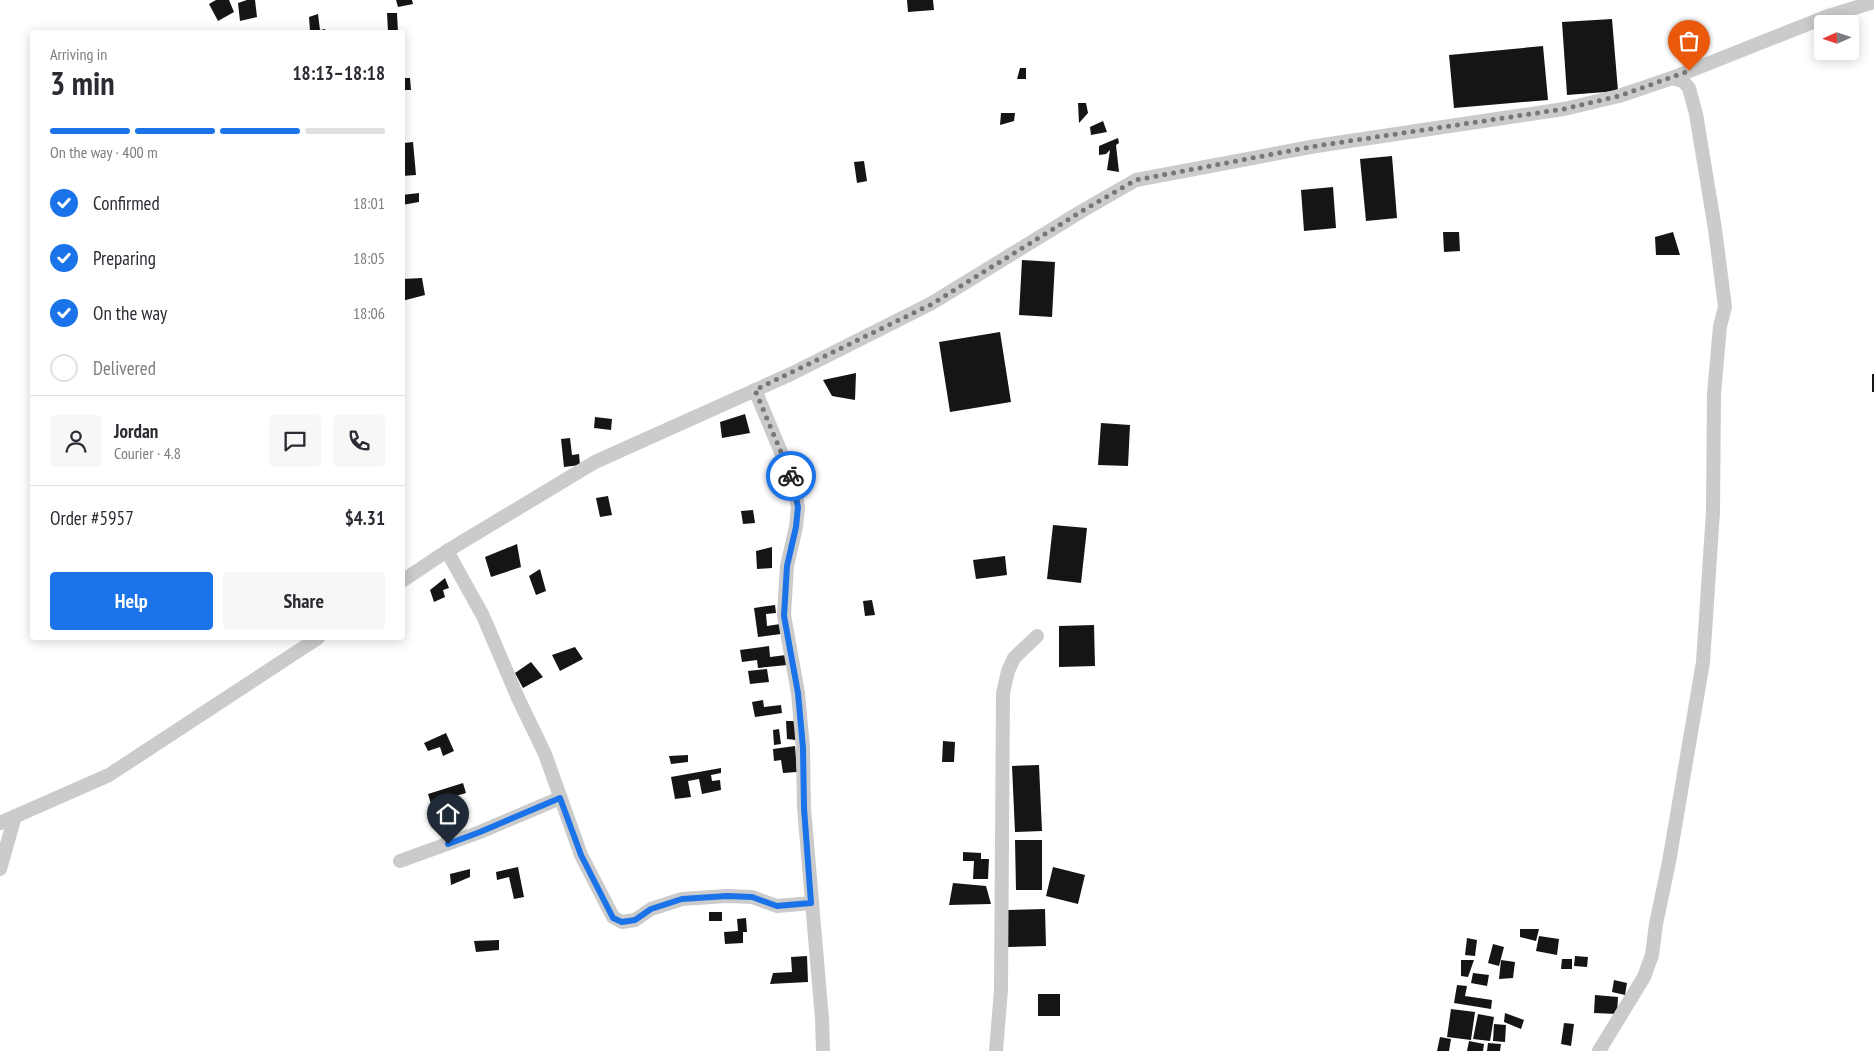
<!DOCTYPE html>
<html lang="en">
<head>
<meta charset="utf-8">
<style>
	body { margin:0; font-family:"PT Sans Narrow",sans-serif; background:#f7f7f7; color:#2b2b33; height:100vh; display:flex; flex-direction:column; font-size:19px; white-space:nowrap }
	* { box-sizing:border-box; margin:0 }
	p { font-size:16px; color:#7c7c81 }
	.icon { flex:none; width:28px; height:28px; fill:none; stroke:currentColor; stroke-width:2; stroke-linecap:round; stroke-linejoin:round }
	.map { position:relative; flex:1; overflow:hidden }
	.sheet { position:absolute; left:30px; top:30px; width:375px; height:610px; display:flex; flex-direction:column; background:#fff; border-radius:5px; box-shadow:0 2px 12px #0003 }
	.sheet>* { flex:none }
	.needle { width:32px; rotate:267deg }
	.buttons { position:absolute; left:1814px; top:15px; display:grid; gap:10px }
	.buttons a { display:grid; place-items:center; width:45px; height:45px; border-radius:5px; background:#fff; box-shadow:0 2px 12px #0003; font-size:25px }
	.pin { position:absolute; display:grid; place-items:center; width:42px; height:42px; color:#fff; margin:-51px -21px; border-radius:50% 50% 50% 0; rotate:-45deg; box-shadow:0 0 5px #0007 }
	.pin .icon { rotate:45deg }
	.courier { position:absolute; display:grid; place-items:center; width:50px; height:50px; margin:-25px; border:4px solid #1a73e8; border-radius:50%; background:#fff; color:#222; box-shadow:0 1px 6px #0007 }
	.headline em { font-style:normal; font-weight:700 }
	.headline div { display:flex; flex-direction:column-reverse }
	.headline { display:flex; align-items:center; justify-content:space-between; height:85px; padding:0 20px }
	h1 { font-size:32px; font-weight:700; line-height:38px }
	.bar { display:grid; grid-template-columns:repeat(4,1fr); gap:8px 5px; align-content:center; height:60px; padding:0 20px }
	.bar i { height:6px; border-radius:4px; background:#e1e1e2 }
	.bar .on { background:#1a73e8 }
	.bar p { grid-column:span 4 }
	.line { display:flex; align-items:center; gap:12px; padding:0 20px; border-top:1px solid #e1e1e2 }
	.line div { flex:1 }
	.round { display:grid; place-items:center; flex:none; width:52px; height:52px; border-radius:5px; background:#f7f7f7 }
	ol { padding:0 20px; list-style:none }
	li { display:flex; align-items:center; gap:15px; height:55px }
	li p { margin-inline-start:auto }
	li .icon { padding:5px; border-radius:50%; background:#1a73e8; color:#fff; stroke-width:4 }
	li:last-child { color:#7c7c81 }
	li i { width:28px; height:28px; border:2px solid #e1e1e2; border-radius:50% }
	.cta { display:flex; gap:10px; margin-top:auto; padding:10px 20px }
	.cta a { flex:1; height:58px; border-radius:5px; background:#1a73e8; color:#fff; font-size:20px; font-weight:700; line-height:58px; text-align:center }
	.cta a+a { background:#f7f7f7; color:#2b2b33 }
	.map>svg:first-child { display:block }
	.building { fill:#151515 }
	.lines { fill:none; stroke-linecap:round; stroke-linejoin:round }
	.street { stroke:#cbcbcb; stroke-width:14 }
	.done { stroke:#777; stroke-width:5; stroke-dasharray:0 9 }
	.route { stroke:#1a73e8; stroke-width:6 }
</style>
</head>
<body>
<div class="map">
<svg width="1874" height="1051" viewBox="0 0 1874 1051">
	<rect width="100%" height="100%" fill="#fff"/>
	<g class="building">
		<polygon points="216,0 229,0 234,12 218,21 209,4"/>
		<polygon points="247,0 255,0 257,17 240,21 238,3"/>
		<polygon points="396,0 412,0 413,4 398,7"/>
		<polygon points="907,0 933,0 934,10 908,12"/>
		<polygon points="387,13 397,13 398,32 388,32"/>
		<polygon points="318,14 320,30 325,29 326,32 314,32 320,30 310,31 309,17"/>
		<polygon points="1612,19 1618,91 1567,95 1562,22"/>
		<polygon points="1543,46 1548,100 1454,108 1449,55"/>
		<polygon points="1020,68 1026,68 1026,79 1017,79"/>
		<polygon points="402,78 410,78 411,90 402,90"/>
		<polygon points="1078,103 1086,103 1088,113 1079,123"/>
		<polygon points="1001,113 1015,113 1014,121 1000,125"/>
		<polygon points="1103,121 1107,132 1091,135 1090,127"/>
		<polygon points="1118,138 1119,143 1116,145 1119,172 1107,170 1110,150 1106,154 1099,155 1099,146"/>
		<polygon points="413,142 416,175 402,176 402,150 405,149 404,143"/>
		<polygon points="1392,156 1397,218 1366,221 1360,159"/>
		<polygon points="864,161 867,181 857,183 854,162"/>
		<polygon points="1333,187 1336,228 1304,231 1301,190"/>
		<polygon points="419,193 419,202 402,205 402,195"/>
		<polygon points="1443,232 1459,232 1460,251 1444,252"/>
		<polygon points="1673,232 1680,255 1656,255 1655,237"/>
		<polygon points="1022,260 1055,262 1052,317 1019,315"/>
		<polygon points="422,278 425,295 402,301 402,279"/>
		<polygon points="1000,332 1011,402 950,412 939,342"/>
		<polygon points="856,373 855,400 832,396 823,380"/>
		<rect x="1872" y="374" width="2" height="18"/>
		<polygon points="745,414 750,433 722,438 720,422"/>
		<polygon points="595,417 612,419 611,430 594,428"/>
		<polygon points="1101,423 1130,425 1128,466 1098,465"/>
		<polygon points="570,438 572,455 579,454 580,465 564,467 561,439"/>
		<polygon points="608,496 612,515 600,517 596,498"/>
		<polygon points="753,510 755,523 743,524 741,511"/>
		<polygon points="1053,525 1087,528 1081,583 1047,579"/>
		<polygon points="517,544 521,567 491,577 485,557"/>
		<polygon points="772,547 772,568 757,569 756,551"/>
		<polygon points="1005,556 1007,575 976,579 973,560"/>
		<polygon points="540,569 546,591 536,595 529,576"/>
		<polygon points="445,578 449,588 443,590 445,597 434,602 430,590"/>
		<polygon points="872,600 875,615 865,616 863,601"/>
		<polygon points="775,605 776,613 766,614 767,626 780,624 781,634 758,637 754,608"/>
		<polygon points="1094,625 1095,666 1059,667 1059,626"/>
		<polygon points="769,646 770,657 786,655 787,665 758,668 757,660 742,662 740,650"/>
		<polygon points="575,647 583,659 560,671 552,655"/>
		<polygon points="531,662 543,677 523,688 515,673"/>
		<polygon points="767,669 769,682 750,684 748,671"/>
		<polygon points="763,700 764,707 781,705 782,713 755,717 752,702"/>
		<polygon points="786,721 795,721 796,740 787,739"/>
		<polygon points="779,729 781,744 774,745 773,730"/>
		<polygon points="446,733 454,751 443,756 440,747 428,751 424,743"/>
		<polygon points="943,741 955,742 954,762 942,762"/>
		<polygon points="795,746 797,772 783,773 781,760 774,761 773,749"/>
		<polygon points="688,755 688,762 671,764 669,756"/>
		<polygon points="1039,765 1042,831 1015,832 1012,766"/>
		<polygon points="721,768 721,773 711,775 712,781 720,780 721,790 702,794 699,779 688,781 691,797 675,799 671,777"/>
		<polygon points="463,783 466,793 442,800 454,839 443,842 428,794"/>
		<polygon points="1015,840 1042,840 1042,890 1016,890"/>
		<polygon points="963,852 981,853 981,859 989,859 988,879 973,879 974,861 963,861"/>
		<polygon points="518,867 524,897 514,899 509,877 497,880 496,872"/>
		<polygon points="1053,867 1085,875 1078,904 1046,896"/>
		<polygon points="470,869 470,877 451,885 450,874"/>
		<polygon points="953,883 986,886 991,904 949,905"/>
		<polygon points="1045,909 1046,946 1008,947 1007,910"/>
		<rect x="709" y="912" width="13" height="9"/>
		<polygon points="746,918 747,932 743,932 743,943 725,944 724,932 738,931 737,919"/>
		<polygon points="1520,929 1539,929 1536,941 1520,937"/>
		<polygon points="1539,936 1559,939 1557,955 1536,951"/>
		<polygon points="1467,938 1477,940 1475,956 1465,955"/>
		<polygon points="499,940 499,950 476,952 474,941"/>
		<polygon points="1493,944 1504,947 1499,966 1488,963"/>
		<polygon points="807,956 808,982 770,984 773,973 792,972 791,957"/>
		<polygon points="1575,956 1588,957 1587,967 1574,966"/>
		<polygon points="1562,959 1572,959 1572,969 1561,969"/>
		<polygon points="1461,960 1474,960 1468,977 1461,976"/>
		<polygon points="1501,960 1515,962 1513,978 1499,979"/>
		<polygon points="1473,973 1489,975 1487,986 1471,983"/>
		<polygon points="1614,980 1627,983 1625,995 1612,992"/>
		<polygon points="1457,985 1467,986 1465,996 1492,1000 1491,1009 1454,1003"/>
		<rect x="1038" y="994" width="22" height="22"/>
		<polygon points="1595,995 1618,997 1617,1014 1594,1013"/>
		<polygon points="1451,1009 1475,1012 1471,1040 1447,1037"/>
		<polygon points="1505,1013 1524,1020 1521,1029 1504,1022"/>
		<polygon points="1478,1014 1494,1017 1490,1041 1473,1039"/>
		<polygon points="1564,1023 1574,1024 1571,1046 1561,1044"/>
		<polygon points="1494,1024 1506,1025 1505,1042 1493,1041"/>
		<polygon points="1440,1037 1451,1039 1449,1051 1437,1051"/>
		<polygon points="1469,1041 1484,1044 1483,1051 1467,1051"/>
		<polygon points="1488,1043 1501,1044 1500,1051 1487,1051"/>
	</g>
	<g class="lines">
		<g class="street">
			<polyline points="755,390 793,481 798,507 796,527 787,566 784,615 798,693 803,748 804,808 822,1019 823,1051"/>
			<polyline points="447,551 483,616 518,698 545,754 581,855 613,917 622,922 635,920 651,909 682,899 727,896 752,897 777,906 811,903"/>
			<polyline points="402,581 447,551 595,462 791,374 932,303 1082,211 1136,180 1316,146 1564,109 1619,96 1672,78 1828,16 1874,2"/>
			<polyline points="0,823 109,775 318,638"/>
			<polyline points="400,861 480,832 560,798"/>
			<polyline points="0,869 15,816"/>
			<polyline points="996,1051 1001,990 1003,693 1008,671 1014,658 1037,636"/>
			<polyline points="1599,1051 1644,977 1652,955 1656,924 1669,862 1703,662 1713,512 1714,394 1720,326 1725,307 1715,229 1696,114 1689,88 1683,81 1672,78"/>
		</g>
	</g>
	<g class="lines">
		<polyline class="done" points="791,476 755,390 932,304 1082,211 1136,180 1316,146 1564,109 1619,96 1689,71"/>
		<polyline class="route" points="448,844 480,832 560,798 581,855 613,918 622,922 635,920 651,909 682,899 727,896 752,897 777,906 811,903 804,808 803,748 798,693 784,616 787,566 796,527 798,507 791,476"/>
	</g>
</svg>
<div class="buttons">
<a><svg class="needle" viewBox="-14 -14 28 28"><path d="M0-13l5 13h-10z" fill="#e53935"/><path d="M0 13l5-13h-10z" fill="#7c7c81"/></svg></a>
</div>
<div class="pin" style="left:1689px;top:71px;background:#ea580c"><svg class="icon" aria-label="bag" viewBox="0 0 24 24"><path d="M5 8h14l-1 12H6zM9 8a3 3 0 0 1 6 0"/></svg></div>
<div class="pin" style="left:448px;top:844px;background:#1f2937"><svg class="icon" aria-label="home" viewBox="0 0 24 24"><path d="M3 11l9-7 9 7M6 9v11h12V9"/></svg></div>
<div class="courier" style="left:791px;top:476px"><svg class="icon" aria-label="bike" viewBox="0 0 24 24"><circle cx="6" cy="16" r="4"/><circle cx="18" cy="16" r="4"/><path d="M6 16l4-8h5l3 8M10 8l3 8H6M13 5h3"/></svg></div>
<section class="sheet">
<div class="headline"><div><h1>3 min</h1><p>Arriving in</p></div><em>18:13–18:18</em></div>
<div class="bar"><i class="on"></i><i class="on"></i><i class="on"></i><i></i><p>On the way · 400 m</p></div>
<ol>
<li><svg class="icon" aria-label="check" viewBox="0 0 24 24"><path d="M5 12l5 5 9-10"/></svg>Confirmed<p>18:01</p></li>
<li><svg class="icon" aria-label="check" viewBox="0 0 24 24"><path d="M5 12l5 5 9-10"/></svg>Preparing<p>18:05</p></li>
<li><svg class="icon" aria-label="check" viewBox="0 0 24 24"><path d="M5 12l5 5 9-10"/></svg>On the way<p>18:06</p></li>
<li><i></i>Delivered</li>
</ol>
<div class="line" style="height:90px"><a class="round"><svg class="icon" aria-label="person" viewBox="0 0 24 24"><circle cx="12" cy="8" r="4"/><path d="M4 21q1-7 8-7t8 7"/></svg></a><div><b>Jordan</b><p>Courier · 4.8</p></div><a class="round"><svg class="icon" aria-label="chat" viewBox="0 0 24 24"><path d="M4 5h16v11H9l-5 4z"/></svg></a><a class="round"><svg class="icon" aria-label="phone" viewBox="0 0 24 24"><path d="M5 4h4l2 5-3 2q2 4 5 5l2-3 5 2v4C11 20 4 13 5 4z"/></svg></a></div>
<div class="line" style="height:65px"><div>Order #5957</div><b>$4.31</b></div>
<div class="cta"><a>Help</a><a>Share</a></div>
</section>
</div>
</body>
</html>
